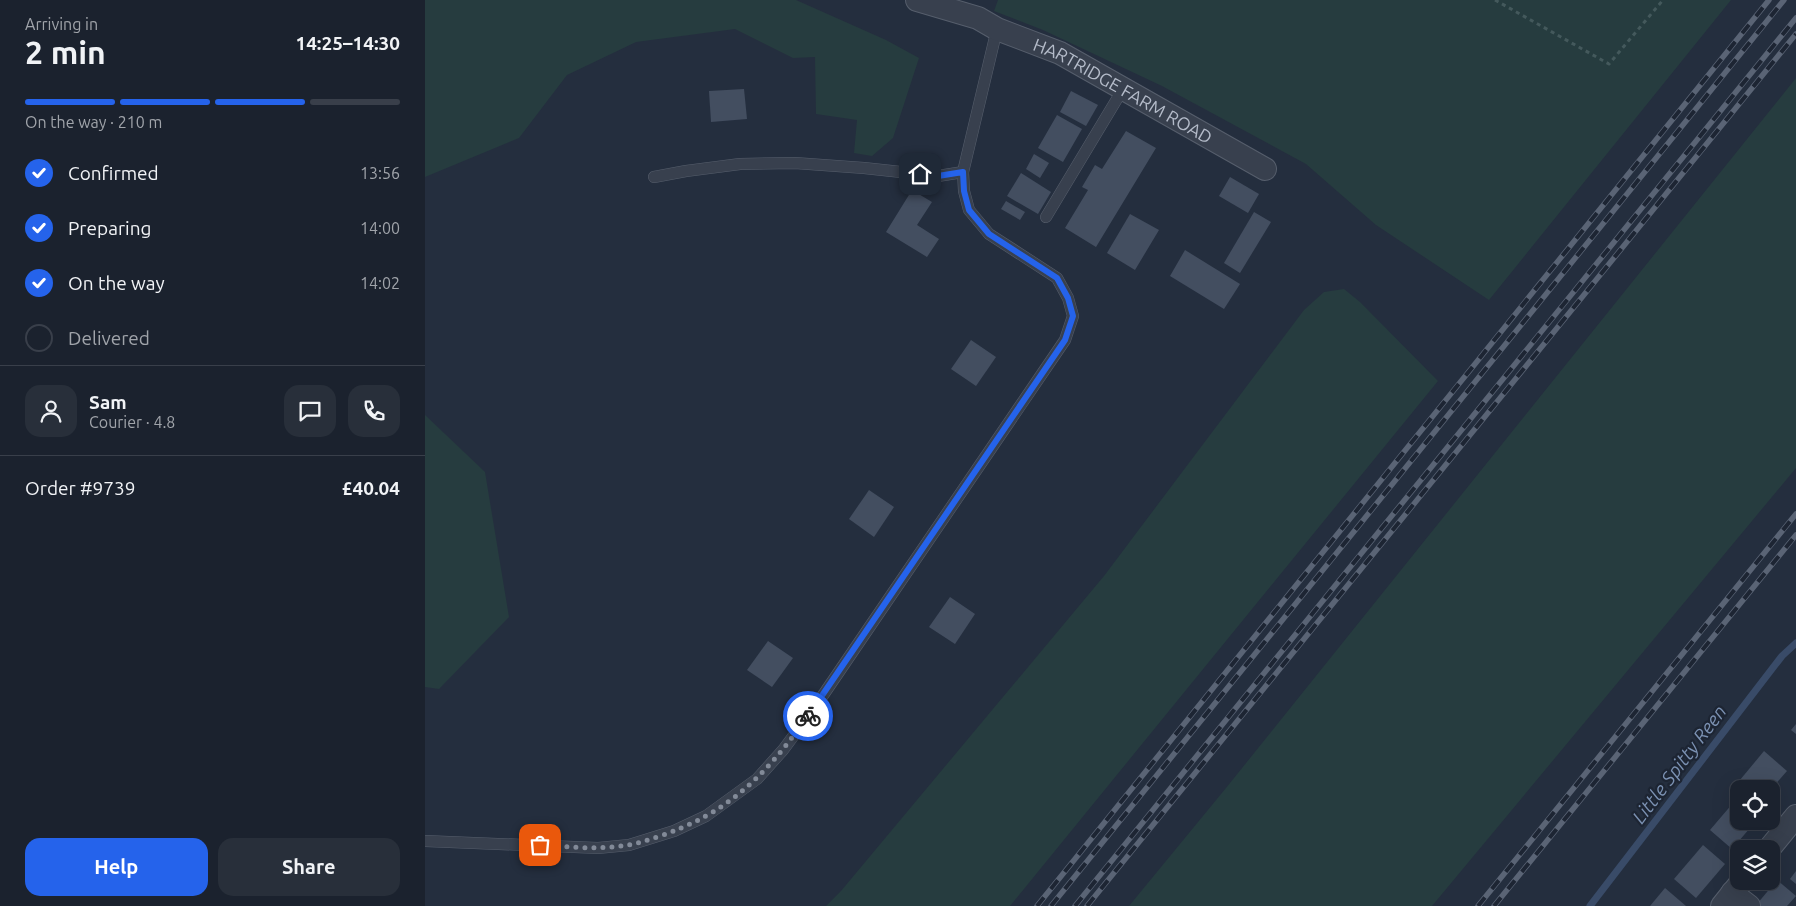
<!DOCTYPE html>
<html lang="en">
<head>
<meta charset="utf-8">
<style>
	body { margin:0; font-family:Ubuntu,sans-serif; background:#282f3a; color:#f1f3f6; height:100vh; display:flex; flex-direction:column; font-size:19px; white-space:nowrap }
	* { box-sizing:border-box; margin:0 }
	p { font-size:16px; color:#a0a4aa }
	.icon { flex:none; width:28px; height:28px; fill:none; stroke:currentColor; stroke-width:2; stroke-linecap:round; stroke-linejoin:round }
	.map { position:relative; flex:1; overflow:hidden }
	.sheet { display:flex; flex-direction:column; background:#1b222e; width:425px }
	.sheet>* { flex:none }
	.controls { position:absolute; left:1305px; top:780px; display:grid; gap:10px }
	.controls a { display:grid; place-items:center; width:50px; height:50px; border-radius:10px; background:#1b222e; box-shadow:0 5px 20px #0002,0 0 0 1px #393f4a; font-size:25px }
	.pin { position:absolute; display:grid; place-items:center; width:42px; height:42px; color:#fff; margin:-21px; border-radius:10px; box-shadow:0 2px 8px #0006 }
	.courier { position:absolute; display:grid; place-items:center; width:50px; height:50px; margin:-25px; border:4px solid #2563eb; border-radius:50%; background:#fff; color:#222; box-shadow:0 1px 6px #0007 }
	.overview em { font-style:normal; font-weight:600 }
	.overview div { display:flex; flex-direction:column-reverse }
	.overview { display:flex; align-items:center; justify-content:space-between; height:85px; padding:0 25px }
	h1 { font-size:32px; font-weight:600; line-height:38px }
	.bar { display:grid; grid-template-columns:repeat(4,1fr); gap:8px 5px; align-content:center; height:60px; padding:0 25px }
	.bar i { height:6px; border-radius:4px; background:#393f4a }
	.bar .current { background:#2563eb }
	.bar p { grid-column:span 4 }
	.line { display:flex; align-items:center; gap:12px; padding:0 25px; border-top:1px solid #393f4a }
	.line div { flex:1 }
	.round { display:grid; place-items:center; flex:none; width:52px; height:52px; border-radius:15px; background:#282f3a }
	ol { padding:0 25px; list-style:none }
	li { display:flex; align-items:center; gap:15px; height:55px }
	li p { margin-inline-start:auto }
	li .icon { padding:5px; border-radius:50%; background:#2563eb; color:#fff; stroke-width:4 }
	li:last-child { color:#a0a4aa }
	li i { width:28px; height:28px; border:2px solid #393f4a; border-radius:50% }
	.cta { display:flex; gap:10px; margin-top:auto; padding:10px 25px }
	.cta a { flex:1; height:58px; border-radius:15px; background:#2563eb; color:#fff; font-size:20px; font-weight:600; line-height:58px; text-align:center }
	.cta a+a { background:#282f3a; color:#f1f3f6 }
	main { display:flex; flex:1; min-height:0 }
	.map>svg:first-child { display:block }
	.green { fill:#263c3f }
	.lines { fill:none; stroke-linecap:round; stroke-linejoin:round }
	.stream { stroke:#394b68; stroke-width:7 }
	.building { fill:#434e60 }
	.lane-casing { stroke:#565e6c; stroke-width:12 }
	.street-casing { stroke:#565e6c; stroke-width:24 }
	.path { stroke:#44595c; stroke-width:3; stroke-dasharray:4 4; stroke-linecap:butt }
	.lane { stroke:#38404e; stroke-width:11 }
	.street { stroke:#38404e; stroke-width:22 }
	.rail-casing { stroke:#5a6475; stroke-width:5.5 }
	.rail { stroke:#1d2533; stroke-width:4; stroke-dasharray:11; stroke-linecap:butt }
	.done { stroke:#828a98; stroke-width:5; stroke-dasharray:0 9 }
	.route { stroke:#2563eb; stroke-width:6 }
	.labels { text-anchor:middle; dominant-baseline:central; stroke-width:4.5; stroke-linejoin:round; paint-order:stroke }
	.street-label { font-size:18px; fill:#b4bbc9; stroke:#1d2533 }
	.water-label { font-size:19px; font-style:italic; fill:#7b91b2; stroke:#1d2533 }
</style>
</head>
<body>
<main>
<section class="sheet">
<div class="overview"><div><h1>2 min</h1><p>Arriving in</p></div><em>14:25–14:30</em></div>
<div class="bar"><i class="current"></i><i class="current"></i><i class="current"></i><i></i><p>On the way · 210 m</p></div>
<ol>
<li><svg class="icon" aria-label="check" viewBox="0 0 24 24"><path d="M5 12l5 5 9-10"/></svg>Confirmed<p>13:56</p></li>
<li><svg class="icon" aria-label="check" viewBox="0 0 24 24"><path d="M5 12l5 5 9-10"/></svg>Preparing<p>14:00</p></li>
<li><svg class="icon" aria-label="check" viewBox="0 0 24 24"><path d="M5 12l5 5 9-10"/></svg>On the way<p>14:02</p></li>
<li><i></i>Delivered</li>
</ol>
<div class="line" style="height:90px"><a class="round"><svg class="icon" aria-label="person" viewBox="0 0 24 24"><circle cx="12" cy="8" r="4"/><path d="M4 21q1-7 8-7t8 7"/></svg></a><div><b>Sam</b><p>Courier · 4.8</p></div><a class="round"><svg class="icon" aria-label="chat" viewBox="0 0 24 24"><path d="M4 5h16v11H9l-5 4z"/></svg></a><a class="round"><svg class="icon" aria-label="phone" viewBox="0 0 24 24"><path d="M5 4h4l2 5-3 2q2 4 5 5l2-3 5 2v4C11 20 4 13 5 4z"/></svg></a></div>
<div class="line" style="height:65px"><div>Order #9739</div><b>£40.04</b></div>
<div class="cta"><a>Help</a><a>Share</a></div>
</section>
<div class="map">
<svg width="1371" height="906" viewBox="0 0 1371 906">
	<rect width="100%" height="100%" fill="#242e3e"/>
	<g class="green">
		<polygon points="0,0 371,0 461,40 494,58 468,138 447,156 429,153 432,120 391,114 390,57 368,58 310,29 211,42 142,75 94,138 0,177"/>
		<polygon points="573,0 1306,0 1064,300 951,225 881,164 737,86 618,30 569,11"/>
		<polygon points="1371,78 1371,468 1007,906 704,906 801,788"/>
		<polygon points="919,289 935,302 1013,381 585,906 401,906 416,891 679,576 879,310 899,292"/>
		<polygon points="0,415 60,472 84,617 14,689 0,687"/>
	</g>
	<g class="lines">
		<polyline class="stream" points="1165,906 1357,656 1371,643"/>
	</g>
	<g class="building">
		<polygon points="319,89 322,119 286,122 284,91"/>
		<polygon points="646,91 673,105 661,126 635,112"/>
		<polygon points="632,115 657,129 638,162 613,148"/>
		<polygon points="701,131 731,148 671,247 640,228 663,190 657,187 670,165 677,169"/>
		<polygon points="609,154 624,163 615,178 601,169"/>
		<polygon points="596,173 626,192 613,214 582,196"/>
		<polygon points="805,177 834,194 823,213 794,196"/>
		<polygon points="487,190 507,202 492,225 514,239 502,257 461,232"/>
		<polygon points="581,201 600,212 595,220 576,209"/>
		<polygon points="829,212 846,222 815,273 799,263"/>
		<polygon points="705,214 734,230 710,270 682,253"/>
		<polygon points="760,250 815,284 799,309 745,276"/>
		<polygon points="546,340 571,357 551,386 526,369"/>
		<polygon points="444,490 469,507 449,537 424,519"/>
		<polygon points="525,597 550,614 530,644 504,627"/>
		<polygon points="343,641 368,658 347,687 322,670"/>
		<polygon points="1371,724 1371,734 1366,730"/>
		<polygon points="1339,751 1362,771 1346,789 1314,789 1310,786"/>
		<polygon points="1314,796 1314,821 1331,821 1307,849 1285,830"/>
		<polygon points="1278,845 1300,864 1271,898 1249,879"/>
		<polygon points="1371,871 1371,884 1365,879"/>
		<polygon points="1352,880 1371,896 1362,906 1335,906 1332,904"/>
		<polygon points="1240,888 1261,906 1225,906"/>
	</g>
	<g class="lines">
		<defs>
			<g id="lane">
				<polyline points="229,177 261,171 315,164 370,163 439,168 513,176 538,172"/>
				<polyline points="621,217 698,89"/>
				<polyline points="0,841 173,848 204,845 249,831 281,816 332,779 358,750 390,707 640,340 648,316 643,298 632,278 564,234 544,210 539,191 538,172 572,29"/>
			</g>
			<g id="street">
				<path id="s1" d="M492,0L553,18L572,29L635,53L840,169"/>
				<polyline points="1344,849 1371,816"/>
				<polyline points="1307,893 1324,906"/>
				<polyline points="1297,906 1317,881"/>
			</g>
		</defs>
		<use href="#lane" class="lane-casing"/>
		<use href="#street" class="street-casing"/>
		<polyline class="path" points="1070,0 1184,64 1238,0"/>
		<use href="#lane" class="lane"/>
		<use href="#street" class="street"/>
		<defs>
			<g id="rail">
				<polyline points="612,906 1344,0"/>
				<polyline points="626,906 1359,0"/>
				<polyline points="650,906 1371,18"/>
				<polyline points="662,906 1371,34"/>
				<polyline points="1053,906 1371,514"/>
				<polyline points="1069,906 1371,535"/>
			</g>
		</defs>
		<use href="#rail" class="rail-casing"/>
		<use href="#rail" class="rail"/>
	</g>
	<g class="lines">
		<path class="done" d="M115,845C144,847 174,850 203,845C212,844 222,840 232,837C303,814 341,775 383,716"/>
		<polyline class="route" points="383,716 640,340 648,316 643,298 632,278 564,234 544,210 539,191 538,172 513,176 495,174"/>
	</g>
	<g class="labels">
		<g class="street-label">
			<text stroke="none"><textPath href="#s1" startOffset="226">HARTRIDGE FARM ROAD</textPath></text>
		</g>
		<g class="water-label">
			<text transform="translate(1254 764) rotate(-53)">Little Spitty Reen</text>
		</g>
	</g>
</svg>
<div class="controls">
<a><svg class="icon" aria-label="locate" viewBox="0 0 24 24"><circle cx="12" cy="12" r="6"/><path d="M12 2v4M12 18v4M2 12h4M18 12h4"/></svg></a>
<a><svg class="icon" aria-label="layers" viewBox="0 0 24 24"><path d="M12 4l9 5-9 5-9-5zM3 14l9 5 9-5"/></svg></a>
</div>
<div class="pin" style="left:115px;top:845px;background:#ea580c"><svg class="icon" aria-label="bag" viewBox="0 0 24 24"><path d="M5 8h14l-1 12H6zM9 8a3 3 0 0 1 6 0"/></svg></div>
<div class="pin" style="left:495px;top:174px;background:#1f2937"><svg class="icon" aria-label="home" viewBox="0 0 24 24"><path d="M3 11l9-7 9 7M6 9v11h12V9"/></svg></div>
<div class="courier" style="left:383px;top:716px"><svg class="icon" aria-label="bike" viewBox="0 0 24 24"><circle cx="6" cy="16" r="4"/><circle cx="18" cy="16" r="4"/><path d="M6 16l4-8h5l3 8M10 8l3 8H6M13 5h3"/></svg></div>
</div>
</main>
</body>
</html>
